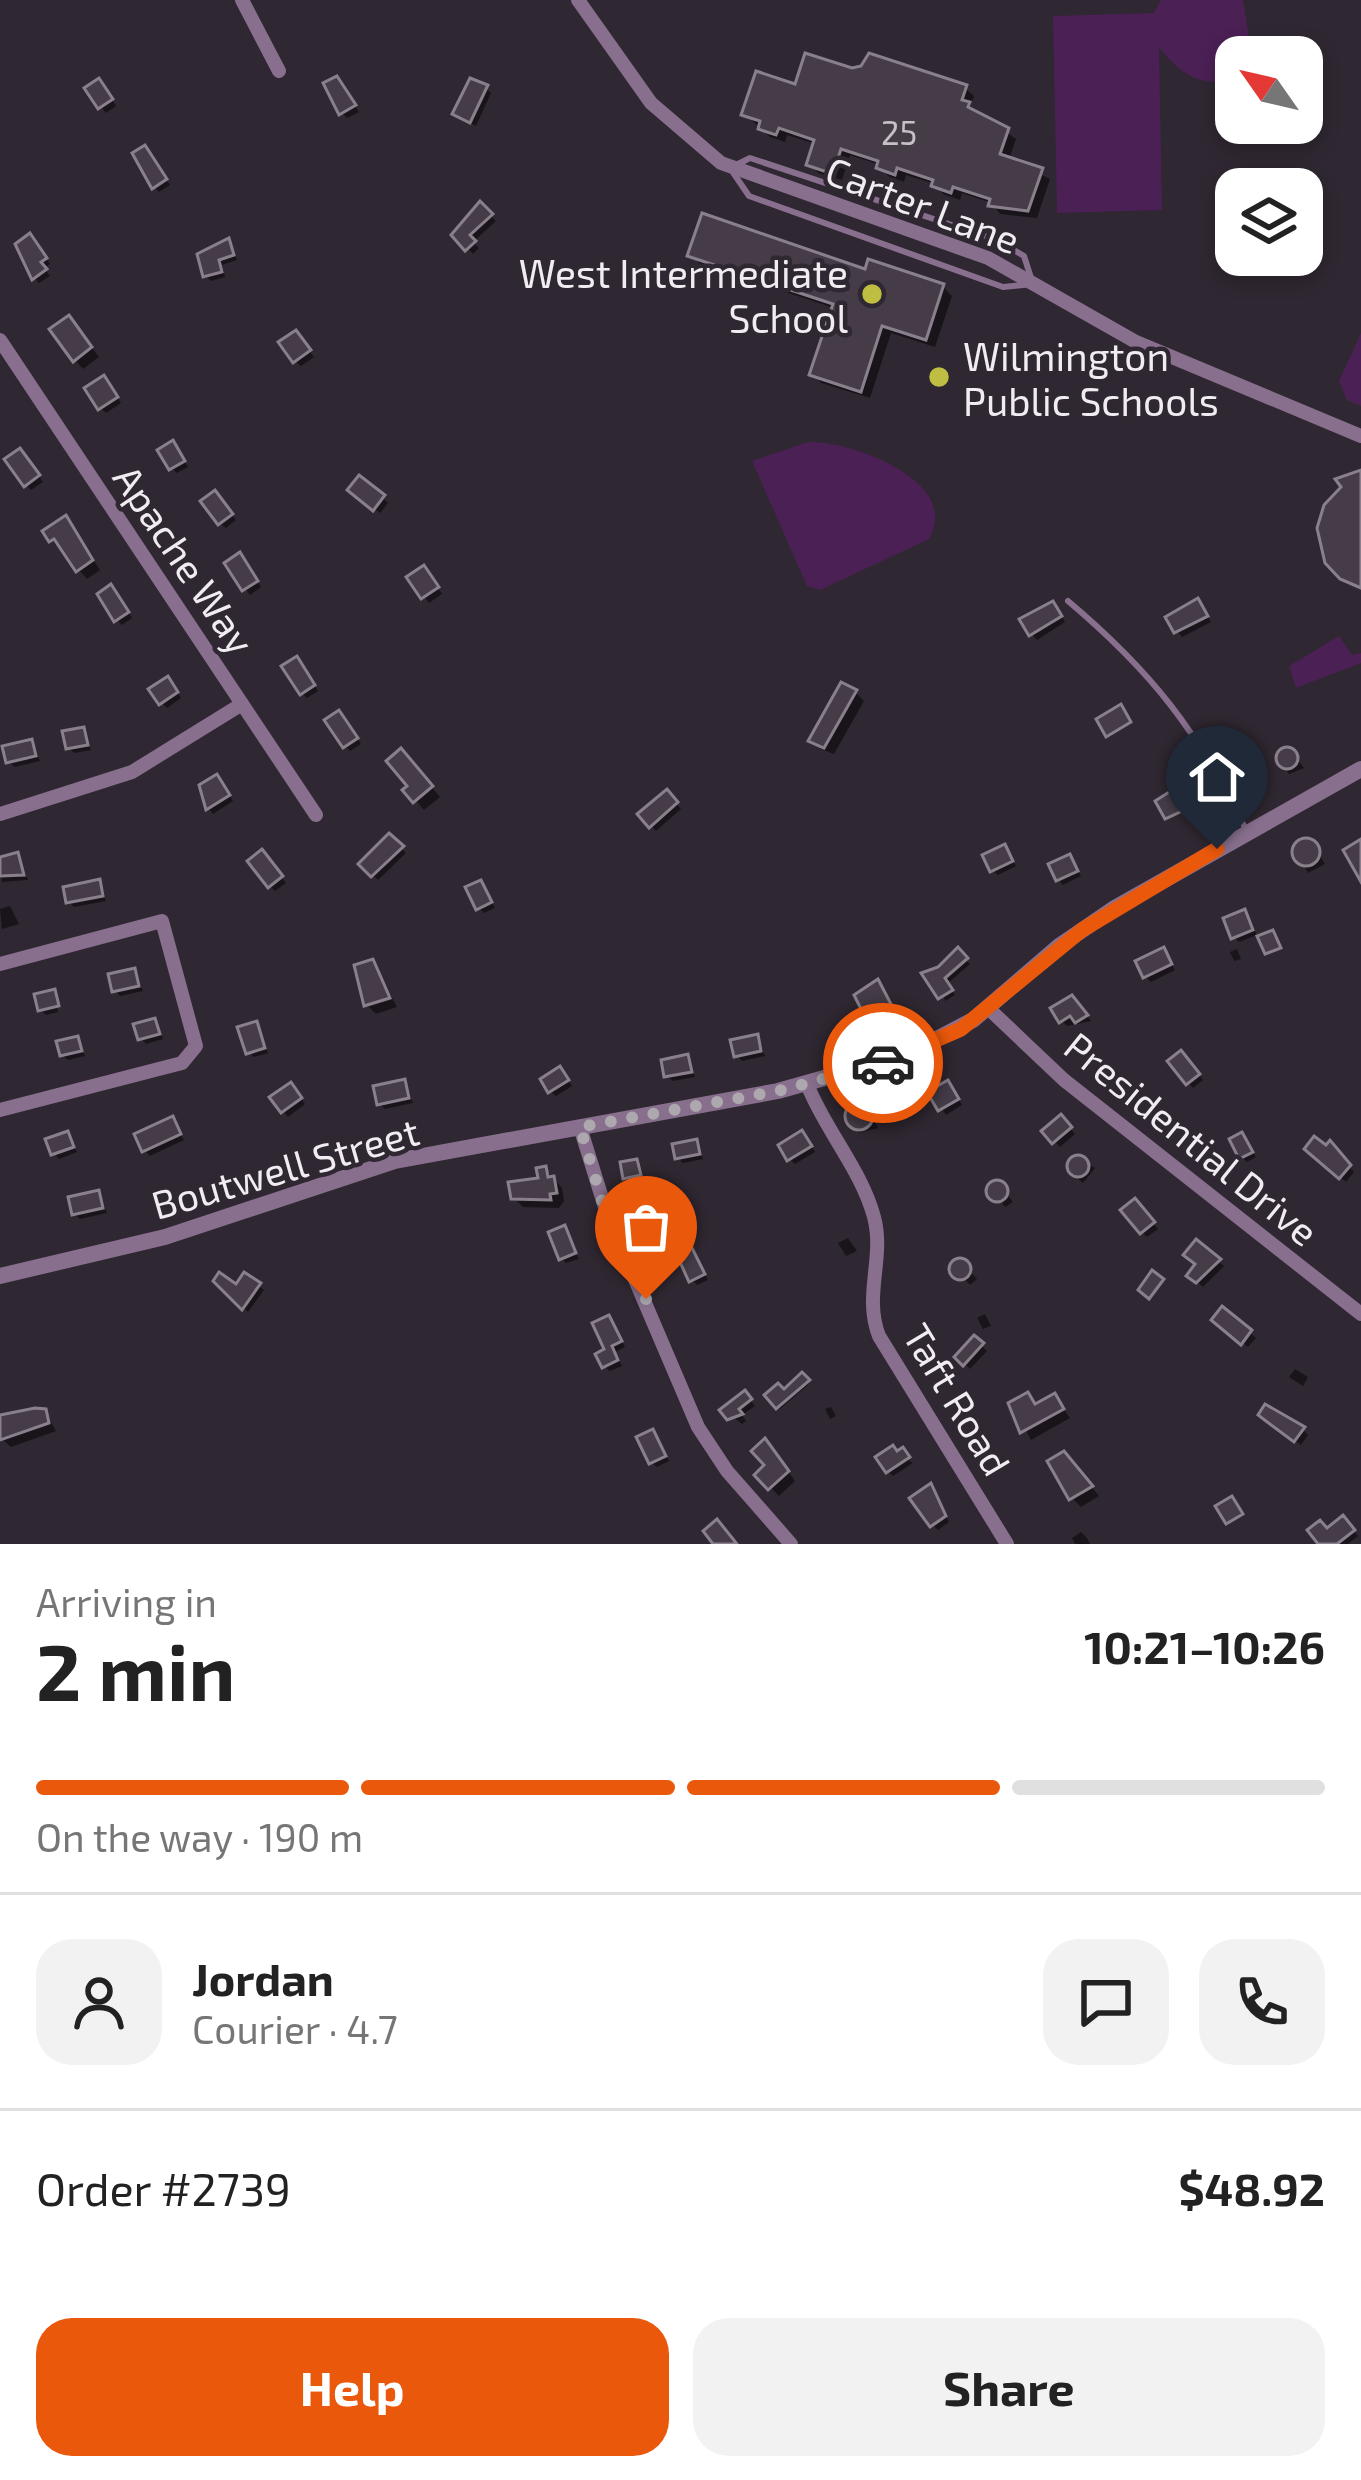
<!DOCTYPE html>
<html lang="en">
<head>
<meta charset="utf-8">
<style>
	body { margin:0; font-family:"Exo 2",sans-serif; background:#f2f2f2; color:#222; height:100vh; display:flex; flex-direction:column; font-size:45px; white-space:nowrap }
	* { box-sizing:border-box; margin:0 }
	p { font-size:39px; color:#767676 }
	.icon { flex:none; width:66px; height:66px; fill:none; stroke:currentColor; stroke-width:2; stroke-linecap:round; stroke-linejoin:round }
	.map { position:relative; height:1544px; overflow:hidden }
	.panel { display:flex; flex-direction:column; background:#fff; flex:1 }
	.panel>* { flex:none }
	.needle { width:78px; rotate:304deg }
	.fabs { position:absolute; left:1215px; top:36px; display:grid; gap:24px }
	.fabs a { display:grid; place-items:center; width:108px; height:108px; border-radius:24px; background:#fff; box-shadow:0 6px 18px #0003; font-size:60px }
	.pin { position:absolute; display:grid; place-items:center; width:102px; height:102px; color:#fff; margin:-123px -51px; border-radius:50% 50% 50% 0; rotate:-45deg; box-shadow:0 0 12px #0007 }
	.pin .icon { rotate:45deg }
	.courier { position:absolute; display:grid; place-items:center; width:120px; height:120px; margin:-60px; border:9px solid #ea580c; border-radius:50%; background:#fff; color:#222; box-shadow:0 3px 15px #0007 }
	.head em { font-style:normal; font-weight:700 }
	.head div { display:flex; flex-direction:column-reverse }
	.head { display:flex; align-items:center; justify-content:space-between; height:204px; padding:0 36px }
	h1 { font-size:78px; font-weight:700; line-height:90px }
	.bar { display:grid; grid-template-columns:repeat(4,1fr); gap:18px 12px; align-content:center; height:144px; padding:0 36px }
	.bar i { height:15px; border-radius:9px; background:#e0e0e0 }
	.bar .on { background:#ea580c }
	.bar p { grid-column:span 4 }
	.line { display:flex; align-items:center; gap:30px; padding:0 36px; border-top:3px solid #e0e0e0 }
	.line div { flex:1 }
	.round { display:grid; place-items:center; flex:none; width:126px; height:126px; border-radius:36px; background:#f2f2f2 }
	.action { display:flex; gap:24px; margin-top:auto; padding:24px 36px }
	.action a { flex:1; height:138px; border-radius:36px; background:#ea580c; color:#fff; font-size:48px; font-weight:700; line-height:138px; text-align:center }
	.action a+a { background:#f2f2f2; color:#222 }
	.map>svg:first-child { display:block }
	.green { fill:#4b2055 }
	.shadow { fill:#0007 }
	.building { fill:#453c47; stroke:#8a808d; stroke-width:3 }
	.lines { fill:none; stroke-linecap:round; stroke-linejoin:round }
	.service { stroke:#876f8d; stroke-width:6 }
	.minor { stroke:#876f8d; stroke-width:14 }
	.tertiary { stroke:#876f8d; stroke-width:16 }
	.done { stroke:#ada7ae; stroke-width:12; stroke-dasharray:0 21.6 }
	.route { stroke:#ea580c; stroke-width:15 }
	.poi-dot { fill:#bebf42; stroke:#2f2731; stroke-width:4.5 }
	.labels { text-anchor:middle; dominant-baseline:central; stroke-width:9; stroke-linejoin:round; paint-order:stroke }
	.number-label { font-size:33px; fill:#c6c0c7 }
	.street-label { font-size:39px; fill:#f1ecf2; stroke:#2f2731 }
	.poi-label { font-size:39px; fill:#f1ecf2; stroke:#2f2731; text-anchor:end }
</style>
</head>
<body>
<div class="map">
<svg width="1361" height="1544" viewBox="0 0 1361 1544">
	<rect width="100%" height="100%" fill="#2f2731"/>
	<g class="green">
		<path d="M1161,0H1243L1252,57H1236V79C1201,89 1179,73 1159,47L1162,210L1057,213L1053,16L1154,13Z"/>
		<polygon points="1361,333 1361,406 1347,400 1339,381"/>
		<path d="M808,442C850,440 963,481 929,539L820,590L807,586L752,461Z"/>
		<polygon points="1339,636 1352,655 1361,653 1361,663 1296,688 1289,666"/>
	</g>
	<g class="shadow">
		<polygon points="852,71 965,88 974,96 970,107 1016,139 1009,160 1050,179 1037,218 1000,214 992,203 962,193 960,200 943,194 935,184 906,175 904,182 888,176 880,165 850,155 842,180 818,173 810,164 816,144 787,135 785,142 770,137 745,114 797,88"/>
		<polygon points="342,85 359,112 347,118 342,113"/>
		<polygon points="104,87 116,106 106,113 88,89"/>
		<polygon points="486,88 491,93 476,126 461,119 456,113"/>
		<polygon points="149,154 170,185 159,192 154,187"/>
		<polygon points="480,205 496,221 473,242 479,248 473,254 455,235"/>
		<polygon points="228,241 237,260 222,265 225,277 211,281 206,276 214,245"/>
		<polygon points="35,242 50,264 44,268 50,276 39,283 34,278"/>
		<polygon points="691,255 867,273 943,287 952,296 935,347 891,333 870,398 821,383 813,374 834,308 700,264"/>
		<polygon points="77,328 99,357 83,369 75,360"/>
		<polygon points="301,339 314,357 301,366 295,361"/>
		<polygon points="109,384 121,403 106,413 101,408"/>
		<polygon points="177,449 188,467 177,473 171,468"/>
		<polygon points="25,457 43,482 31,490 26,485"/>
		<polygon points="356,495 383,498 388,503 380,513"/>
		<polygon points="220,499 236,520 226,528 220,523"/>
		<polygon points="66,519 100,570 87,579 52,540"/>
		<polygon points="245,561 261,587 250,595 228,564"/>
		<polygon points="428,574 442,594 429,603 410,578"/>
		<polygon points="116,593 132,618 122,625 117,620"/>
		<polygon points="1202,607 1211,622 1182,637 1177,631"/>
		<polygon points="1058,610 1065,622 1037,640 1032,634"/>
		<polygon points="301,665 318,691 307,698 302,693"/>
		<polygon points="172,685 181,698 167,708 162,703"/>
		<polygon points="855,692 864,701 834,754 821,749 812,740"/>
		<polygon points="344,719 361,744 350,751 345,746"/>
		<polygon points="83,730 91,750 74,753 69,748"/>
		<polygon points="31,742 40,761 15,767 9,762"/>
		<polygon points="1290,749 1304,768 1289,774 1277,756"/>
		<polygon points="409,761 440,797 424,810 407,790"/>
		<polygon points="222,783 233,801 213,814 203,801"/>
		<polygon points="667,793 681,809 656,831 642,815"/>
		<polygon points="390,837 406,853 378,880 362,864"/>
		<polygon points="1311,841 1325,864 1308,873 1294,848"/>
		<polygon points="1004,848 1016,866 998,875 992,870"/>
		<polygon points="17,855 28,880 2,882 0,860"/>
		<polygon points="1069,857 1081,876 1063,885 1058,879"/>
		<polygon points="267,858 286,883 275,891 270,886"/>
		<polygon points="99,882 106,901 74,907 69,902"/>
		<polygon points="480,883 495,908 484,913 479,908"/>
		<polygon points="10,906 19,924 2,929 0,909"/>
		<polygon points="1244,913 1257,935 1239,942 1234,937"/>
		<polygon points="1237,949 1241,959 1234,961 1230,952"/>
		<polygon points="1163,951 1175,970 1151,982 1146,977"/>
		<polygon points="958,952 970,964 947,984 955,995 945,1001 939,970"/>
		<polygon points="372,962 397,1007 376,1014 367,1005"/>
		<polygon points="134,971 143,991 120,996 115,991"/>
		<polygon points="878,983 895,1012 873,1022 868,1017"/>
		<polygon points="53,994 58,1012 46,1015 41,1010"/>
		<polygon points="1076,1000 1091,1021 1067,1026 1062,1021"/>
		<polygon points="155,1021 163,1039 146,1044 141,1038"/>
		<polygon points="256,1025 268,1053 254,1057 248,1052"/>
		<polygon points="757,1037 765,1056 742,1061 737,1055"/>
		<polygon points="77,1040 85,1056 68,1060 62,1055"/>
		<polygon points="687,1057 695,1077 673,1081 667,1076"/>
		<polygon points="1186,1059 1203,1080 1193,1088 1171,1062"/>
		<polygon points="565,1075 572,1086 556,1096 550,1091"/>
		<polygon points="404,1083 413,1103 385,1109 380,1104"/>
		<polygon points="953,1089 962,1105 946,1115 931,1093"/>
		<polygon points="296,1091 305,1104 288,1117 283,1111"/>
		<polygon points="863,1102 878,1128 859,1133 848,1115"/>
		<polygon points="1060,1118 1075,1134 1060,1147 1045,1131"/>
		<polygon points="172,1120 184,1140 150,1156 144,1150"/>
		<polygon points="67,1134 77,1152 59,1159 54,1153"/>
		<polygon points="1242,1136 1256,1157 1247,1162 1242,1157"/>
		<polygon points="807,1139 815,1152 795,1164 790,1159"/>
		<polygon points="696,1142 703,1159 683,1163 677,1157"/>
		<polygon points="1330,1145 1354,1172 1346,1182 1308,1148"/>
		<polygon points="1077,1157 1095,1168 1083,1183 1069,1171"/>
		<polygon points="636,1162 644,1180 631,1183 626,1177"/>
		<polygon points="545,1169 562,1188 564,1201 559,1208 523,1207 514,1198 541,1181"/>
		<polygon points="997,1181 1013,1202 1005,1207 991,1187"/>
		<polygon points="98,1193 107,1213 80,1219 74,1214"/>
		<polygon points="1140,1207 1158,1229 1147,1237 1142,1232"/>
		<polygon points="564,1229 579,1259 566,1263 561,1258"/>
		<polygon points="848,1238 857,1251 846,1256 838,1243"/>
		<polygon points="1196,1243 1224,1266 1203,1287 1190,1275 1198,1265"/>
		<polygon points="691,1250 708,1280 697,1285 692,1280"/>
		<polygon points="959,1259 977,1279 970,1285 952,1264"/>
		<polygon points="216,1281 237,1288 259,1286 264,1290 248,1312"/>
		<polygon points="1223,1311 1256,1338 1248,1347 1220,1325"/>
		<polygon points="985,1314 991,1326 983,1329 977,1318"/>
		<polygon points="608,1318 625,1347 615,1352 622,1366 610,1371 604,1366"/>
		<polygon points="974,1339 987,1351 970,1369 958,1357"/>
		<polygon points="1295,1369 1308,1377 1303,1386 1289,1377"/>
		<polygon points="802,1376 809,1384 780,1409 768,1395 784,1393"/>
		<polygon points="745,1394 755,1406 742,1415 746,1421 742,1424 729,1414"/>
		<polygon points="1028,1396 1038,1406 1054,1396 1070,1418 1031,1440 1012,1404"/>
		<polygon points="831,1407 836,1416 830,1419 825,1409"/>
		<polygon points="45,1412 56,1431 11,1447 2,1439 0,1418"/>
		<polygon points="1267,1420 1303,1430 1308,1435 1301,1445"/>
		<polygon points="652,1433 669,1461 657,1467 651,1462"/>
		<polygon points="774,1451 795,1481 779,1496 759,1475"/>
		<polygon points="898,1454 913,1463 893,1476 888,1471"/>
		<polygon points="1073,1464 1099,1496 1081,1507 1072,1498"/>
		<polygon points="930,1486 949,1522 938,1530 933,1525"/>
		<polygon points="1343,1519 1358,1536 1348,1544 1322,1544"/>
		<polygon points="1081,1532 1087,1538 1090,1544 1075,1544 1072,1538"/>
	</g>
	<g class="building">
		<polygon points="805,53 852,68 861,66 869,53 967,85 962,100 970,102 968,107 1009,128 1000,154 1043,168 1028,211 988,206 990,199 953,187 951,193 931,186 933,180 897,168 895,175 876,168 878,161 841,149 833,174 806,165 814,140 779,128 776,135 758,129 760,121 741,115 756,71 795,84"/>
		<polygon points="337,76 356,105 339,115 323,83"/>
		<polygon points="99,78 113,99 98,109 84,88"/>
		<polygon points="470,78 488,85 470,123 452,114"/>
		<polygon points="145,145 167,179 152,189 132,153"/>
		<polygon points="480,201 493,214 470,235 476,241 465,251 451,235"/>
		<polygon points="702,213 865,269 868,259 944,284 926,340 882,326 861,392 809,375 833,304 687,256"/>
		<polygon points="30,233 47,258 41,262 47,269 32,280 15,244"/>
		<polygon points="229,238 234,255 219,260 222,272 203,277 197,254"/>
		<polygon points="69,315 92,347 73,362 49,329"/>
		<polygon points="296,330 311,350 293,363 278,342"/>
		<polygon points="104,375 118,397 98,410 84,388"/>
		<polygon points="173,440 185,461 169,470 157,450"/>
		<polygon points="20,448 40,475 24,487 4,459"/>
		<polygon points="1361,470 1361,588 1340,579 1325,563 1317,528 1324,505 1341,487 1335,479"/>
		<polygon points="359,475 385,495 373,511 347,490"/>
		<polygon points="215,490 233,514 218,525 200,501"/>
		<polygon points="66,515 93,560 76,572 54,539 49,542 42,531"/>
		<polygon points="240,552 258,581 242,591 224,563"/>
		<polygon points="424,565 439,587 421,599 406,577"/>
		<polygon points="111,584 129,612 114,622 97,594"/>
		<polygon points="1198,598 1208,616 1174,633 1165,617"/>
		<polygon points="1053,601 1062,616 1029,636 1019,619"/>
		<polygon points="297,656 315,685 300,695 281,666"/>
		<polygon points="168,676 178,692 159,705 148,689"/>
		<polygon points="841,682 857,690 824,748 808,741"/>
		<polygon points="1121,704 1131,722 1106,737 1096,719"/>
		<polygon points="339,710 358,738 343,748 324,720"/>
		<polygon points="84,727 88,745 66,749 62,731"/>
		<polygon points="32,739 36,756 6,763 2,746"/>
		<circle cx="1287" cy="758" r="11"/>
		<polygon points="401,748 433,786 413,803 402,790 407,786 386,761"/>
		<polygon points="217,774 230,795 206,810 199,785"/>
		<polygon points="1185,782 1197,804 1165,819 1155,801"/>
		<polygon points="667,789 678,802 649,828 637,814"/>
		<polygon points="389,833 404,846 371,877 358,864"/>
		<circle cx="1306" cy="852" r="14"/>
		<polygon points="1361,839 1361,882 1343,850"/>
		<polygon points="1005,844 1013,861 990,872 982,855"/>
		<polygon points="262,849 283,876 268,888 247,861"/>
		<polygon points="18,852 24,875 0,876 0,857"/>
		<polygon points="1070,854 1078,871 1056,881 1048,864"/>
		<polygon points="100,879 103,896 66,903 63,887"/>
		<polygon points="481,880 492,902 476,910 465,887"/>
		<polygon points="1245,909 1253,930 1231,939 1223,918"/>
		<polygon points="1273,930 1281,948 1265,954 1257,936"/>
		<polygon points="958,947 968,958 945,978 953,990 938,999 921,973 938,967"/>
		<polygon points="1164,947 1172,964 1143,978 1135,961"/>
		<polygon points="373,959 390,998 364,1006 354,965"/>
		<polygon points="135,968 139,986 112,992 108,974"/>
		<polygon points="878,979 892,1006 866,1019 854,995"/>
		<polygon points="55,989 59,1006 38,1011 34,994"/>
		<polygon points="1072,995 1088,1015 1075,1023 1070,1016 1059,1023 1050,1008"/>
		<polygon points="155,1018 160,1034 138,1040 133,1024"/>
		<polygon points="257,1021 265,1048 246,1054 237,1027"/>
		<polygon points="758,1034 761,1051 734,1057 730,1040"/>
		<polygon points="78,1036 82,1051 60,1056 56,1041"/>
		<polygon points="1181,1050 1200,1074 1186,1085 1167,1061"/>
		<polygon points="688,1054 692,1072 664,1077 661,1060"/>
		<polygon points="560,1066 569,1080 548,1093 540,1079"/>
		<polygon points="405,1079 409,1098 377,1105 373,1086"/>
		<polygon points="948,1080 959,1099 938,1111 927,1092"/>
		<polygon points="291,1082 302,1098 281,1113 269,1097"/>
		<circle cx="859" cy="1116" r="14"/>
		<polygon points="1061,1114 1072,1127 1052,1144 1041,1131"/>
		<polygon points="173,1116 181,1134 142,1152 134,1134"/>
		<polygon points="802,1130 812,1146 787,1161 778,1145"/>
		<polygon points="68,1131 74,1147 51,1155 45,1139"/>
		<polygon points="1242,1132 1253,1152 1239,1159 1229,1139"/>
		<polygon points="1314,1136 1326,1145 1330,1140 1351,1165 1339,1179 1304,1149"/>
		<polygon points="697,1139 700,1154 675,1159 672,1144"/>
		<circle cx="1078" cy="1166" r="11"/>
		<polygon points="637,1159 641,1175 623,1179 620,1162"/>
		<polygon points="546,1166 548,1177 554,1176 557,1193 550,1194 551,1200 511,1199 508,1182 538,1178 536,1168"/>
		<circle cx="997" cy="1191" r="11"/>
		<polygon points="99,1190 103,1208 72,1215 68,1197"/>
		<polygon points="1135,1198 1155,1222 1140,1234 1120,1210"/>
		<polygon points="565,1225 576,1253 559,1260 548,1232"/>
		<polygon points="1196,1239 1221,1259 1196,1283 1186,1276 1195,1264 1183,1255"/>
		<polygon points="691,1246 705,1274 689,1282 676,1253"/>
		<circle cx="960" cy="1269" r="11"/>
		<polygon points="1152,1270 1164,1279 1149,1299 1138,1290"/>
		<polygon points="219,1272 236,1284 244,1272 261,1283 242,1310 213,1281"/>
		<polygon points="1222,1306 1252,1330 1241,1345 1211,1320"/>
		<polygon points="609,1315 622,1341 612,1346 618,1360 602,1368 595,1354 604,1349 592,1323"/>
		<polygon points="974,1335 984,1343 963,1366 954,1357"/>
		<polygon points="802,1372 810,1380 776,1409 764,1395 778,1383 784,1389"/>
		<polygon points="745,1390 752,1399 739,1409 743,1414 727,1420 719,1410"/>
		<polygon points="1028,1392 1035,1404 1055,1393 1064,1409 1020,1433 1008,1403"/>
		<polygon points="1265,1404 1305,1427 1294,1442 1258,1415"/>
		<polygon points="35,1408 46,1409 49,1423 0,1440 0,1415"/>
		<polygon points="653,1429 666,1456 649,1464 636,1437"/>
		<polygon points="765,1438 789,1471 768,1490 754,1475 764,1465 751,1451"/>
		<polygon points="893,1445 897,1451 903,1447 910,1457 886,1473 875,1457"/>
		<polygon points="1064,1451 1093,1486 1069,1500 1047,1461"/>
		<polygon points="931,1483 946,1516 930,1527 909,1498"/>
		<polygon points="1232,1496 1243,1514 1226,1524 1215,1506"/>
		<polygon points="1343,1515 1355,1530 1337,1544 1318,1544 1307,1530 1320,1520 1327,1528"/>
		<polygon points="717,1519 737,1544 713,1544 703,1531"/>
	</g>
	<g class="lines">
		<g class="service">
			<polygon points="750,158 997,240 1024,256 1033,284 1003,287 749,196 730,168"/>
			<path d="M1068,601C1151,671 1198,731 1245,828"/>
		</g>
		<g class="minor">
			<polyline points="242,0 279,71"/>
			<polyline points="578,0 651,103 721,163 988,258 1136,342 1361,436"/>
			<polyline points="0,340 316,815"/>
			<polyline points="0,814 132,772 242,704"/>
			<polyline points="0,964 162,921 196,1046 182,1063 0,1110"/>
			<polyline points="988,1008 1064,1080 1361,1314"/>
			<path d="M807,1084C825,1130 861,1169 874,1217C885,1258 863,1295 879,1336L1007,1544"/>
			<polyline points="580,1127 607,1214 698,1427 727,1471 791,1544"/>
		</g>
		<polyline class="tertiary" points="0,1276 165,1237 395,1161 778,1091 906,1055 973,1020 1059,946 1113,909 1361,769"/>
	</g>
	<g class="lines">
		<polyline class="done" points="646,1299 603,1204 580,1127 778,1091 883,1063"/>
		<polyline class="route" points="883,1063 961,1029 1082,930 1217,849"/>
	</g>
	<g class="poi-dot">
		<circle cx="872" cy="294" r="12"/>
		<circle cx="939" cy="377" r="12"/>
	</g>
	<g class="labels">
		<g class="number-label">
			<text x="899" y="132">25</text>
		</g>
		<g class="street-label">
			<text transform="translate(923 204) rotate(21)">Carter Lane</text>
			<text transform="translate(185 559) rotate(56)">Apache Way</text>
			<text transform="translate(1192 1138) rotate(39)">Presidential Drive</text>
			<text transform="translate(285 1167) rotate(-16)">Boutwell Street</text>
			<text transform="translate(958 1399) rotate(59)">Taft Road</text>
		</g>
		<g class="poi-label">
			<text x="848" y="272">West Intermediate<tspan x="848" dy="45">School</tspan></text>
			<text x="963" y="355" text-anchor="start">Wilmington<tspan x="963" dy="45">Public Schools</tspan></text>
		</g>
	</g>
</svg>
<div class="fabs">
<a><svg class="needle" viewBox="-14 -14 28 28"><path d="M0-13l5 13h-10z" fill="#e53935"/><path d="M0 13l5-13h-10z" fill="#767676"/></svg></a>
<a><svg class="icon" aria-label="layers" viewBox="0 0 24 24"><path d="M12 4l9 5-9 5-9-5zM3 14l9 5 9-5"/></svg></a>
</div>
<div class="pin" style="left:646px;top:1299px;background:#ea580c"><svg class="icon" aria-label="bag" viewBox="0 0 24 24"><path d="M5 8h14l-1 12H6zM9 8a3 3 0 0 1 6 0"/></svg></div>
<div class="pin" style="left:1217px;top:849px;background:#1f2937"><svg class="icon" aria-label="home" viewBox="0 0 24 24"><path d="M3 11l9-7 9 7M6 9v11h12V9"/></svg></div>
<div class="courier" style="left:883px;top:1063px"><svg class="icon" aria-label="car" viewBox="0 0 24 24"><path d="M5 17H2v-5l4-1 3-4h7l3 4 3 1v5h-3M9 17h6M6 11h13"/><circle cx="7" cy="17" r="2"/><circle cx="17" cy="17" r="2"/></svg></div>
</div>
<section class="panel">
<div class="head"><div><h1>2 min</h1><p>Arriving in</p></div><em>10:21–10:26</em></div>
<div class="bar"><i class="on"></i><i class="on"></i><i class="on"></i><i></i><p>On the way · 190 m</p></div>
<div class="line" style="height:216px"><a class="round"><svg class="icon" aria-label="person" viewBox="0 0 24 24"><circle cx="12" cy="8" r="4"/><path d="M4 21q1-7 8-7t8 7"/></svg></a><div><b>Jordan</b><p>Courier · 4.7</p></div><a class="round"><svg class="icon" aria-label="chat" viewBox="0 0 24 24"><path d="M4 5h16v11H9l-5 4z"/></svg></a><a class="round"><svg class="icon" aria-label="phone" viewBox="0 0 24 24"><path d="M5 4h4l2 5-3 2q2 4 5 5l2-3 5 2v4C11 20 4 13 5 4z"/></svg></a></div>
<div class="line" style="height:156px"><div>Order #2739</div><b>$48.92</b></div>
<div class="action"><a>Help</a><a>Share</a></div>
</section>
</body>
</html>
